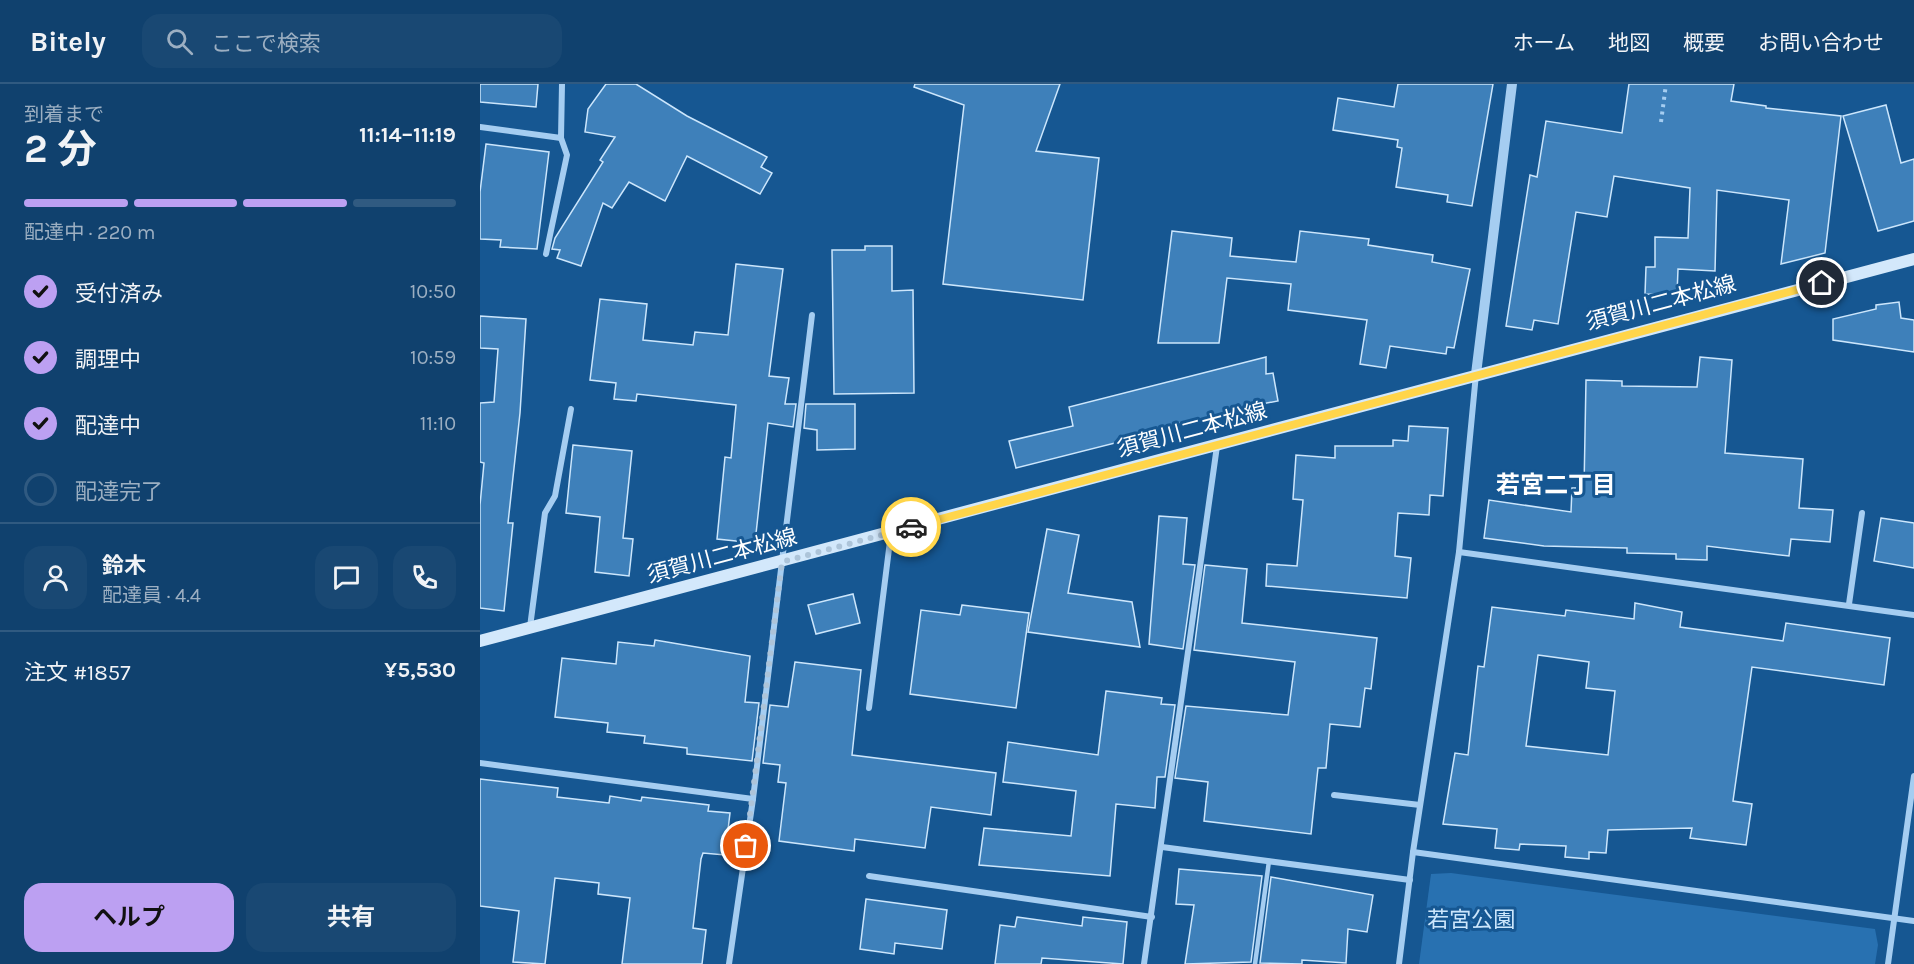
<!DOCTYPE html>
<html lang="ja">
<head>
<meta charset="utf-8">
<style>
	body { margin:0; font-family:Karla,"Noto Sans JP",sans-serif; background:#194873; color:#f1f3f6; height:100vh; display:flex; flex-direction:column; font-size:22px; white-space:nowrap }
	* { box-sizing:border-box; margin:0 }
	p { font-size:20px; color:#9cafc2 }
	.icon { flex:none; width:33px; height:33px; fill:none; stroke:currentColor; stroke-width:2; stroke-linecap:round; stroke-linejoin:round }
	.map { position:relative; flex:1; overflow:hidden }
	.side { display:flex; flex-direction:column; background:#10416e; width:480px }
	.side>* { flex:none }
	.pin { position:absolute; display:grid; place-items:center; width:51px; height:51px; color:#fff; margin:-26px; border:3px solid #fff; border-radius:50%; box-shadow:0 2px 6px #0007 }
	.courier { position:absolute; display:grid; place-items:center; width:60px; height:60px; margin:-30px; border:4px solid #ffd54a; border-radius:50%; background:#fff; color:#222; box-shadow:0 2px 8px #0007 }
	.headline em { font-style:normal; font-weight:700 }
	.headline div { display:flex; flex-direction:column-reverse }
	.headline { display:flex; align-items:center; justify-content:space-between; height:102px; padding:0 24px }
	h1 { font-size:39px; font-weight:700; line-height:45px }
	.bar { display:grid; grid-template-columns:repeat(4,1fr); gap:9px 6px; align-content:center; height:72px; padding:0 24px }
	.bar i { height:8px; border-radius:4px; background:#305a81 }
	.bar .selected { background:#bca0f2 }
	.bar p { grid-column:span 4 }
	.line { display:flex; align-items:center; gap:15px; padding:0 24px; border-top:2px solid #305a81 }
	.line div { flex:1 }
	.round { display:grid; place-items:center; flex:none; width:63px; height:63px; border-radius:18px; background:#194873 }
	ol { padding:0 24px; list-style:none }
	li { display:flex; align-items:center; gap:18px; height:66px }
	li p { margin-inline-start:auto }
	li .icon { padding:6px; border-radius:50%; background:#bca0f2; color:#111; stroke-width:4 }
	li:last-child { color:#9cafc2 }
	li i { width:33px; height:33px; border:3px solid #305a81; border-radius:50% }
	.action { display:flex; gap:12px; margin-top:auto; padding:12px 24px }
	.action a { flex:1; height:69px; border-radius:18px; background:#bca0f2; color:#111; font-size:24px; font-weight:700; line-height:69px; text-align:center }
	.action a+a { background:#194873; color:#f1f3f6 }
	header { display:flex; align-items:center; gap:36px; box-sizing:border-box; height:84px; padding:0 30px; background:#10416e; border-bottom:2px solid #305a81 }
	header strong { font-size:28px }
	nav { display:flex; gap:33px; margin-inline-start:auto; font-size:21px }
	.search { width:420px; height:54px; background:#194873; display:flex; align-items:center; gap:15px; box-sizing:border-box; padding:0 21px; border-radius:18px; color:#9cafc2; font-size:22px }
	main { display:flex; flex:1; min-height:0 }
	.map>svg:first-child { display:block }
	.green { fill:#2871b1 }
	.building { fill:#3e80ba; stroke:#cce6fc; stroke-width:1.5; fill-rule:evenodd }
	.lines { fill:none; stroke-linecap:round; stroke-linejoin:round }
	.path { stroke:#a5cdf1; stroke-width:4; stroke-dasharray:3 4.5; stroke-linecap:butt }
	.service { stroke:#a5cdf1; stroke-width:4.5 }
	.minor { stroke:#a5cdf1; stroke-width:6 }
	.tertiary { stroke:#a5cdf1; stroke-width:10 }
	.secondary { stroke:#d3e8fb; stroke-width:12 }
	.done { stroke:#adc4d9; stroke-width:6; stroke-dasharray:0 10.8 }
	.route { stroke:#ffd54a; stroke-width:8 }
	.labels { text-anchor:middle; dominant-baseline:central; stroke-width:6; stroke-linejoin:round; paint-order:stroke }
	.street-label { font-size:22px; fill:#fff; stroke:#165792 }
	.park-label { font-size:22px; fill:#cce6fc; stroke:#165792 }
	.neighbourhood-label { font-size:24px; font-weight:bold; fill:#fff; stroke:#165792 }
</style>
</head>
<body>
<header>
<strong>Bitely</strong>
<div class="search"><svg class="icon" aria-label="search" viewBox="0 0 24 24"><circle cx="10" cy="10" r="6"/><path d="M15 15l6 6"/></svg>ここで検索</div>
<nav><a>ホーム</a><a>地図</a><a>概要</a><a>お問い合わせ</a></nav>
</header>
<main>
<section class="side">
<div class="headline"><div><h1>2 分</h1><p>到着まで</p></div><em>11:14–11:19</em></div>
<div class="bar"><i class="selected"></i><i class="selected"></i><i class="selected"></i><i></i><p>配達中 · 220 m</p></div>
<ol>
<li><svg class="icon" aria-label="check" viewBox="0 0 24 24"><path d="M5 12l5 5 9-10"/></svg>受付済み<p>10:50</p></li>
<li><svg class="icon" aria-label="check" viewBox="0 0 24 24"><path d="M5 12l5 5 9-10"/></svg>調理中<p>10:59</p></li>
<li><svg class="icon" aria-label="check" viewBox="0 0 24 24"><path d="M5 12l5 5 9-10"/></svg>配達中<p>11:10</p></li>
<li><i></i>配達完了</li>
</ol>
<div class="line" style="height:108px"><a class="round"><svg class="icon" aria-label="person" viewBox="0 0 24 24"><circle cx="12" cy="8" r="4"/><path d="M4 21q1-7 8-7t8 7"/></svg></a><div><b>鈴木</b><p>配達員 · 4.4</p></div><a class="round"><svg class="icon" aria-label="chat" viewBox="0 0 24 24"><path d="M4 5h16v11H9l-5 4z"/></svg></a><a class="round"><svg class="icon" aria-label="phone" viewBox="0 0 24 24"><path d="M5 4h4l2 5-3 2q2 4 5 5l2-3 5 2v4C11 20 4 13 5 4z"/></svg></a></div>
<div class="line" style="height:78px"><div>注文 #1857</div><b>¥5,530</b></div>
<div class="action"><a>ヘルプ</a><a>共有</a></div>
</section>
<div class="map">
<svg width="1434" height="880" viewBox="0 0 1434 880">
	<rect width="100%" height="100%" fill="#165792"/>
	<polygon class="green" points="971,789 1395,845 1398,861 1395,880 939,880 951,790"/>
	<g class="building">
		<polygon points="0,0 58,0 56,23 0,18"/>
		<polygon points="126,0 156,0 207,32 287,73 281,83 292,89 280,110 207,72 185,117 149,98 132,124 123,119 101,182 77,174 80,166 72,165 75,154 123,78 120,76 135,53 105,48 108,25"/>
		<polygon points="435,0 580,0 556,67 619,74 603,216 463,200 484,21 434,3"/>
		<polygon points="918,0 1013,0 992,122 967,118 968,111 916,103 922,64 917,63 918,56 853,46 858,14 914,23"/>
		<polygon points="1149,0 1254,0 1251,17 1286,22 1286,24 1361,32 1345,169 1301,180 1309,116 1237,106 1235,187 1198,185 1197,211 1165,210 1166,183 1175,183 1175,153 1208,154 1210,104 1134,92 1127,133 1096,128 1078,240 1054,236 1052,246 1026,242 1050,91 1057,93 1066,37 1142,49"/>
		<polygon points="1406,21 1421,79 1434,75 1434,137 1398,147 1363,32"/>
		<polygon points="6,60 69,68 57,165 20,163 21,156 0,155 0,108"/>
		<polygon points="692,147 752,154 750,172 816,178 820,147 889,155 888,161 953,171 952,178 990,185 974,264 967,263 966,270 910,262 906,284 880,280 887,236 808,226 811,200 747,194 739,259 678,259"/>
		<polygon points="385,162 412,162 412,207 433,206 434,309 354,310 352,166 385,166"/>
		<polygon points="256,180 303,185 289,292 309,294 305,320 316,320 313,343 288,339 275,459 237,455 245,373 251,374 256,321 157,310 156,317 134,315 136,299 110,296 120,215 167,220 163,256 213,261 215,248 248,251"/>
		<polygon points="1419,218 1421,234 1434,236 1434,268 1353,256 1353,235 1396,225 1396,221"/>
		<polygon points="0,232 46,235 40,329 28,439 33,439 24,527 0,524 0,421 4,379 0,378 0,319 14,318 18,265 0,264"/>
		<polygon points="786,273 786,290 793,289 798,317 744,327 745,329 717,337 716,335 642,352 643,357 536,384 529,357 593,342 589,323"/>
		<polygon points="1220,273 1252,276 1245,369 1323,375 1319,424 1353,426 1350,458 1311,455 1309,472 1227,462 1227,476 1196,475 1196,470 1147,469 1147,464 1064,462 1004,454 1009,416 1091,428 1092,404 1104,404 1106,296 1142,297 1142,302 1217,303"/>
		<polygon points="326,320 375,320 375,365 337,366 337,346 324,344"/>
		<polygon points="929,342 968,344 963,412 950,411 949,431 918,429 915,472 931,474 927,514 786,502 787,480 817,482 823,416 813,415 816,371 855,374 855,362 913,362 913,356 928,357"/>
		<polygon points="93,361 152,367 143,454 153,455 149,492 115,488 120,433 86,429"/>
		<polygon points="679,432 707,434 703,480 715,481 703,565 669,560"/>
		<polygon points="1401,434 1434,439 1434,484 1394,477"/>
		<polygon points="567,445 599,451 588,509 652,518 660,563 548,548"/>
		<polygon points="725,481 767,485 762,539 897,554 891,605 885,604 880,643 850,640 846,684 838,684 831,750 724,737 728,698 695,694 706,622 808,631 815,578 714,566"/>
		<polygon points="373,510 380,539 336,550 328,521"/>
		<path d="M1155,519L1202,528L1200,543L1303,557L1306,539L1410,554L1404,601L1272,583L1253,717L1272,720L1266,761L1210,754L1212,744L1128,746L1126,769L1109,768V775L1085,773L1086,762L1040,760L1039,766L1015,764L1017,745L963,740L975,669L988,671L998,582L1004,583L1012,523L1085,532L1086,526L1154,535ZM1058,571L1109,578L1106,604L1135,607L1128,671L1046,662Z"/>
		<polygon points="482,521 549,529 536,624 430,610 441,526 480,531"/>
		<polygon points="175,556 270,572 265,618 279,619 272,677 207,670 207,664 164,659 165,652 127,648 128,639 75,633 82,574 136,580 138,558 174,562"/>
		<polygon points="315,578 381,586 372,671 516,689 511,731 451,723 445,764 375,755 374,767 299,757 306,699 298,698 300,681 283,679 290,621 308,623"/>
		<polygon points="626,607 682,614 681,620 695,621 685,693 677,693 675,724 636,720 630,792 499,781 504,744 591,752 596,707 523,698 528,658 618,671"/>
		<polygon points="0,695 78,704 77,713 129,719 130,712 161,717 162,713 229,721 228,727 250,729 245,771 223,769 221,775 213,844 226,846 222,880 142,880 150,814 118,810 119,799 75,794 65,880 33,878 39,827 0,822"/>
		<polygon points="699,785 782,792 771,878 705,880 714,821 696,820"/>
		<polygon points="791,793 893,811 887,848 868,845 866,879 822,876 822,880 780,879"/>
		<polygon points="386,815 467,826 462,865 415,859 414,870 380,865"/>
		<polygon points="537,833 602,842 603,833 647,838 643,880 562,874 561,880 515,880 520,841 535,843"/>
	</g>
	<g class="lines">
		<polyline class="path" points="1181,38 1186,0"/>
		<polyline class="service" points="775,880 789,777"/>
		<g class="minor">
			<polyline points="0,43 81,54 82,0"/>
			<polyline points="66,170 87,71 81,54"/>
			<polyline points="979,468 1434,531"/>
			<polyline points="1369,520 1382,429"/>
			<polyline points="50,543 65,429 75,412 91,325"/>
			<polyline points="389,624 411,449"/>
			<polyline points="0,679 273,715"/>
			<polyline points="854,711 940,721"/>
			<polyline points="682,763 930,796"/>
			<polyline points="933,768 1434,837"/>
			<polyline points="389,792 672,833"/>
			<polyline points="249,880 273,715 332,231"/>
			<polyline points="664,880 737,362"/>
			<polyline points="919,880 933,768 979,468 996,290"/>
			<polyline points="1408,880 1434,692"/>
		</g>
		<polyline class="tertiary" points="996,290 1032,0"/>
		<polyline class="secondary" points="0,557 1434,175"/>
	</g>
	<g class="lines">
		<polyline class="done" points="266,762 302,478 431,443"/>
		<polyline class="route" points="431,443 1342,199"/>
	</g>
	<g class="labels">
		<g class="street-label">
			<text transform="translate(1181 219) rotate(-15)">須賀川二本松線</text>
			<text transform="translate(712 346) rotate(-15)">須賀川二本松線</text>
			<text transform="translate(242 472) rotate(-15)">須賀川二本松線</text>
		</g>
		<g class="park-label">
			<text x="991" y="836">若宮公園</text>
		</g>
		<g class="neighbourhood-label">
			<text x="1076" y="401">若宮二丁目</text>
		</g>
	</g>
</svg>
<div class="pin" style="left:266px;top:762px;background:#ea580c"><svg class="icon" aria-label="bag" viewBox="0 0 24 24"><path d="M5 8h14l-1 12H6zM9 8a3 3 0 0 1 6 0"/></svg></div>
<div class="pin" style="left:1342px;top:199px;background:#1f2937"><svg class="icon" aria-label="home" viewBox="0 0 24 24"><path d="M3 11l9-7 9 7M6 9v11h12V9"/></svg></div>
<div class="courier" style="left:431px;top:443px"><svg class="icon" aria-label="car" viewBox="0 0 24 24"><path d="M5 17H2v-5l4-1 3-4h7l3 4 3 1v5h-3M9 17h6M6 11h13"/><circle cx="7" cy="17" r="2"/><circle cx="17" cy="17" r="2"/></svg></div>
</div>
</main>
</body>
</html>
